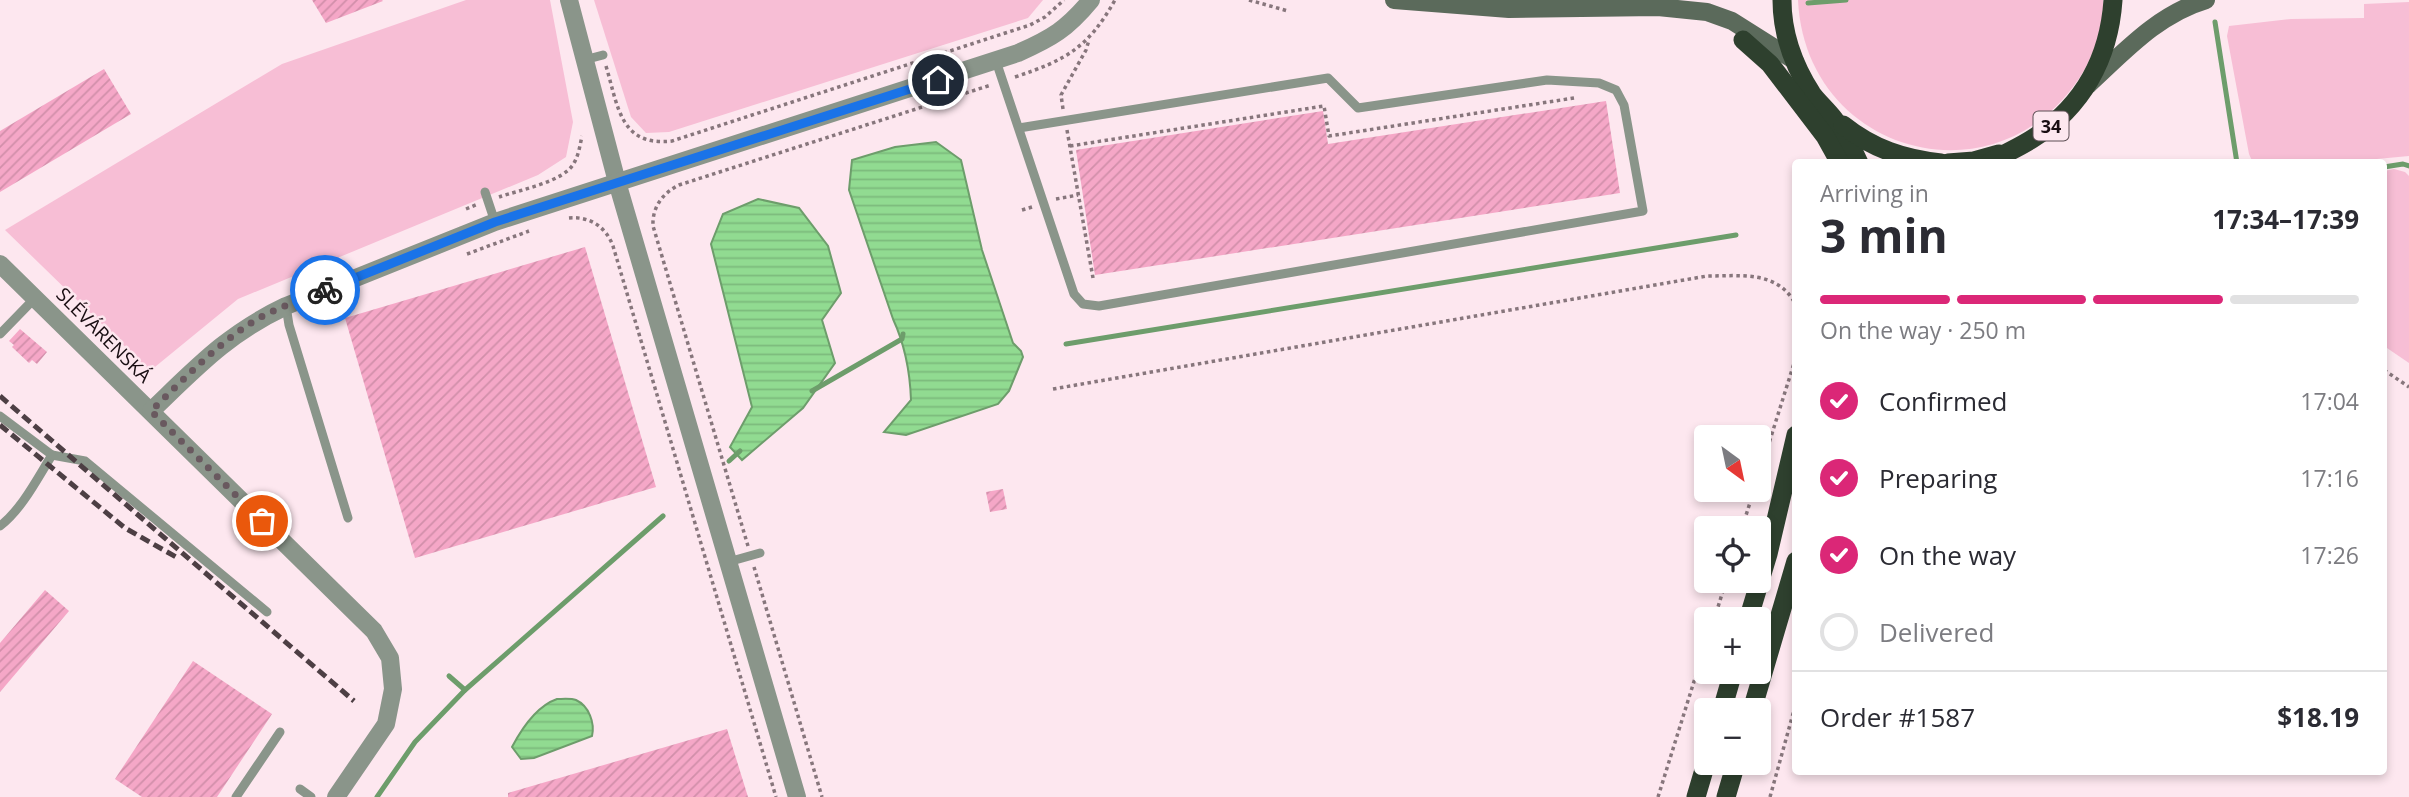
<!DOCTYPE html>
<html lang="en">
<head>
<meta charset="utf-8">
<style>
	body { margin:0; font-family:"Open Sans",sans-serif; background:#f7f7f7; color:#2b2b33; height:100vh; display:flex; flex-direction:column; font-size:26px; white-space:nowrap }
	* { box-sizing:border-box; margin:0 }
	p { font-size:23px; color:#7c7c81 }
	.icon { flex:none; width:38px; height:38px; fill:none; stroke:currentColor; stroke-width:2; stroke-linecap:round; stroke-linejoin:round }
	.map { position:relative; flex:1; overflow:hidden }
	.sheet { position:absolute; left:1792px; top:159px; width:595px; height:616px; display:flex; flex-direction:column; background:#fff; border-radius:7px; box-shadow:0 4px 10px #0003 }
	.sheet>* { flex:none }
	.needle { width:46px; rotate:147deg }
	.controls { position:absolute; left:1694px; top:425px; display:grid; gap:14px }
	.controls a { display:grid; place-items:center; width:77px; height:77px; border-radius:7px; background:#fff; box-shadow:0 4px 10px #0003; font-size:35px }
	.pin { position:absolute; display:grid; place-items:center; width:60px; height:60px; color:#fff; margin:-30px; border:4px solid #fff; border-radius:50%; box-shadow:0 2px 7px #0007 }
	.courier { position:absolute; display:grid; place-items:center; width:70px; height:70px; margin:-35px; border:5px solid #1a73e8; border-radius:50%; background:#fff; color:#222; box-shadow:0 2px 9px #0007 }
	.headline em { font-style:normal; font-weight:700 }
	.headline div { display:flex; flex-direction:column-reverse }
	.headline { display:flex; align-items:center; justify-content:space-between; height:119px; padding:0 28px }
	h1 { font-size:46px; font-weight:700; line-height:52px }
	.bar { display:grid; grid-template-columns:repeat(4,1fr); gap:10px 7px; align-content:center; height:84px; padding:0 28px }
	.bar i { height:9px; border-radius:5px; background:#e1e1e2 }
	.bar .current { background:#db2777 }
	.bar p { grid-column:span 4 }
	.line { display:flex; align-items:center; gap:18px; padding:0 28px; border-top:2px solid #e1e1e2 }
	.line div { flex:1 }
	ol { padding:0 28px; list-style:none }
	li { display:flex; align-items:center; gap:21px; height:77px }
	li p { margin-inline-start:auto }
	li .icon { padding:7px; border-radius:50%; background:#db2777; color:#fff; stroke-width:4 }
	li:last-child { color:#7c7c81 }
	li i { width:38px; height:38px; border:4px solid #e1e1e2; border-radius:50% }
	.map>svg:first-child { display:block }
	.green { fill:#f7bed5 }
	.water { fill:url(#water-rules); stroke:#6d9d6b; stroke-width:2 }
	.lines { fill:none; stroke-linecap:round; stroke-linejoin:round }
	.stream { stroke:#6d9d6b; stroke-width:5 }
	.building { fill:url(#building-hatch) }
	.path { stroke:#87767c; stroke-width:3.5; stroke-dasharray:3.5 3.5; stroke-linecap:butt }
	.service { stroke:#8a958a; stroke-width:9 }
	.minor { stroke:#8a958a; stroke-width:18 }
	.secondary { stroke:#5b6a5b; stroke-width:18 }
	.trunk { stroke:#2e402e; stroke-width:19 }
	.rail { stroke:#4d3f44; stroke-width:5; stroke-dasharray:10 5; stroke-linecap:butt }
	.done { stroke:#69595f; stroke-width:7; stroke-dasharray:0 12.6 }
	.route { stroke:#1a73e8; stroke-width:9 }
	.labels { text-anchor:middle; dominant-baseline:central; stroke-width:5; stroke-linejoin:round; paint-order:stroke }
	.shield { fill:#fde7ef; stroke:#5d4e54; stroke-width:2 }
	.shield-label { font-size:18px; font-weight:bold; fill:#190d12 }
	.street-label { font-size:19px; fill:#190d12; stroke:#fde7ef }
</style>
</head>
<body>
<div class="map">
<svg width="2409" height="797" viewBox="0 0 2409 797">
	<defs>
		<pattern id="water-rules" width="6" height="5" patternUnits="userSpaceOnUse" patternTransform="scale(1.75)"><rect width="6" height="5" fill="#91db91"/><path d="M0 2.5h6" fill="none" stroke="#7cbb7c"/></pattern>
		<pattern id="building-hatch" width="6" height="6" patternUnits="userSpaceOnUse" patternTransform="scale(1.75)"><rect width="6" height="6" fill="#f5a7c7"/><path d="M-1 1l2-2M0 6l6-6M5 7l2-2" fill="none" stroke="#d18faa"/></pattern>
	</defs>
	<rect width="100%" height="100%" fill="#fde7ef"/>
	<g class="green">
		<polygon points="466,0 550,0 573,122 566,157 538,175 238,299 150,371 5,230 282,64"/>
		<polygon points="594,0 1043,0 1028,18 669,132 646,133 631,117"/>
		<path d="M1798,0H2103C2104,27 2093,58 2078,80C1992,206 1805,152 1798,0Z"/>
		<polygon points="2409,2 2409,156 2334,163 2253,163 2249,154 2227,36 2229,26 2291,19 2364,18 2364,4"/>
		<polygon points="2394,169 2405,172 2409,176 2409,363 2384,346 2384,171"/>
	</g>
	<g class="water">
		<path d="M936,142L961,160L982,250L1013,343L1021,351L1023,357L1009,391L998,404L906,435L884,432L911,400C910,371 905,345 893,319L849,190L852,160L895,147Z"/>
		<polygon points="758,199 799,208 828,246 841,293 822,320 835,363 803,408 742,460 730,447 752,407 711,244 723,214"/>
		<path d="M557,699C562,699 571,698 576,700C589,706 595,723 592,736L534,758L521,759L512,747C522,728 537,706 557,699Z"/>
	</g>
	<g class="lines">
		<g class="stream">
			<polyline points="1808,3 1846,0"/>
			<polyline points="2215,22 2237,163"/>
			<polyline points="2384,167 2403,164 2409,166"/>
			<polyline points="1066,344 1736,235"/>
			<polyline points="812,391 902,339 903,334"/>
			<polyline points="729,461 740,451"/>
			<polyline points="449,676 465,690"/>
			<polyline points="377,797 415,742 465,690 663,516"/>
		</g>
	</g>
	<g class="building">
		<polygon points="312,0 382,0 383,1 326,23"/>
		<polygon points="104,69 131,114 0,192 0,131"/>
		<polygon points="1606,101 1620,193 1095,275 1076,150 1323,111 1328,144"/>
		<polygon points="585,247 656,487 415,558 345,318"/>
		<polygon points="20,329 47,352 37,364 32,360 29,363 12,347 14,345 9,341"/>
		<polygon points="1003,489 1007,509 990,512 986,492"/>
		<polygon points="45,590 69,611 0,692 0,643"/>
		<polygon points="193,661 272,714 217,797 142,797 115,779"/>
		<polygon points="727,729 748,797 508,797 508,793"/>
	</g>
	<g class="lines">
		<g class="path">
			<polyline points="1249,0 1288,11"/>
			<path d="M606,66C618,106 620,147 672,141L1030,25L1045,17L1064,0"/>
			<path d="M1015,77C1066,60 1088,48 1115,0"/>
			<polyline points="1063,109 1061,95 1086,50 1089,40"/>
			<polyline points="1067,130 1093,278"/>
			<polyline points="1070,146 1324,106 1329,136 1574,98"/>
			<path d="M499,197C519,190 564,182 574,163C579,154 580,145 582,136"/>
			<polyline points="1056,199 1078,195"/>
			<polyline points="466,209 478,204"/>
			<polyline points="1022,210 1032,207"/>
			<path d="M569,218C590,216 606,227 613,246L776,797"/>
			<polyline points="467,254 529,231"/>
			<polyline points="2384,370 2409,387"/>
			<path d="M1053,389L1707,276C1741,276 1778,270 1796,305"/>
			<polyline points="1759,475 1796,357"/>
			<polyline points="1742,528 1754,490"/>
			<path d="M748,546L653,226C652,207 663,193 679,185L991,85"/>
			<polyline points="754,567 822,797"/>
			<polyline points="1714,620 1726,581"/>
			<polyline points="1658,797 1706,643"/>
			<polyline points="1770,797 1796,703"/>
		</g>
		<g class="service">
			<polyline points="584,60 603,55"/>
			<polyline points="996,61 1074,294 1083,304 1099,306 1643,211 1624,105 1616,90 1599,83 1547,80 1358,108 1328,78 1019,128"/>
			<polyline points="485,192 495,222"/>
			<polyline points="286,306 289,325 348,518"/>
			<polyline points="0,334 36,297"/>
			<path d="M0,416L52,455C37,479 22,509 0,526"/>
			<polyline points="52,455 85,461 267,612"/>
			<polyline points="728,562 760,553"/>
			<polyline points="300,789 311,797"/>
			<polyline points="236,797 280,732"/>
		</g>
		<g class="minor">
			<polyline points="569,0 617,182 797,797"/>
			<polyline points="0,264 374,631 390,658 393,689 386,724 336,797"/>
			<path d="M151,411C197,367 227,334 286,306L495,222L1018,53C1052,38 1067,29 1091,0"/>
		</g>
		<g class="secondary">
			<polyline points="1394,0 1509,9 1658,7 1707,12 1732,21 1795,61"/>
			<path d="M2088,85C2124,52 2158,14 2206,0"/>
		</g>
		<g class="trunk">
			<path d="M1782,0C1782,33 1794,66 1812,94C1819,103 1827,110 1834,119C1844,133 1852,147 1859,163"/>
			<polyline points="1743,40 1770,64 1825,136 1840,163"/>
			<path d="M1843,125C1873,149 1904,159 1941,163"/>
			<polyline points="1948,163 1974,161 1999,154"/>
			<path d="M1989,163C2003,154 2018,148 2032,139C2082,107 2109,59 2113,0"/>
			<polyline points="1748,620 1768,554 1796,435"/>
			<polyline points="1722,710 1733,672"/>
			<polyline points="1752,710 1796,561"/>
			<polyline points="1696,797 1706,763"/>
			<polyline points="1726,797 1736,763"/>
		</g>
		<g class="rail">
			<polyline points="0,396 354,701"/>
			<polyline points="0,425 125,528 176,557"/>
		</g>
	</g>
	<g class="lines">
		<path class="done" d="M262,521L151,411C184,379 215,346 254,321C276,308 301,300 325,290"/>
		<polyline class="route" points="325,290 495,222 938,80"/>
	</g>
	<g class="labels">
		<rect class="shield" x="2033.5" y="111.5" width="35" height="29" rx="5"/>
		<g class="shield-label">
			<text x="2051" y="126">34</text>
		</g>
		<g class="street-label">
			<text transform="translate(104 335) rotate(45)">SLÉVÁRENSKÁ</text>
		</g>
	</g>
</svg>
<div class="controls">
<a><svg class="needle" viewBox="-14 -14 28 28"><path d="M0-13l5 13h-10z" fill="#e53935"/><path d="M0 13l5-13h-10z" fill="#7c7c81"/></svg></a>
<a><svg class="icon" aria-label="locate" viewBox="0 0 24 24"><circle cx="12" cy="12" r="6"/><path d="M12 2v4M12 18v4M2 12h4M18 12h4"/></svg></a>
<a>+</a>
<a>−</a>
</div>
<div class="pin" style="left:262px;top:521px;background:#ea580c"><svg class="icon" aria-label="bag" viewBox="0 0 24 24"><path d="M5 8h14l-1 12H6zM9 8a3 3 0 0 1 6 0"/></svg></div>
<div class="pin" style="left:938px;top:80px;background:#1f2937"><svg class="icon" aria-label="home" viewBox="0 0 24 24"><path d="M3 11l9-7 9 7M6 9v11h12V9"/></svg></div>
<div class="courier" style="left:325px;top:290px"><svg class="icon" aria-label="bike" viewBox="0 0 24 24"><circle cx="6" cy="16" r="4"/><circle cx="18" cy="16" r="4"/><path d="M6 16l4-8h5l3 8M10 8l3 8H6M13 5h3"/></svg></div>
<section class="sheet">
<div class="headline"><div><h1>3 min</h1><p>Arriving in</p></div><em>17:34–17:39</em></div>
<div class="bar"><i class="current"></i><i class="current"></i><i class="current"></i><i></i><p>On the way · 250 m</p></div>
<ol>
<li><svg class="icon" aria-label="check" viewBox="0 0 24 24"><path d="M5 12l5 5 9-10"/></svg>Confirmed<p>17:04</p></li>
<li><svg class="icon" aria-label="check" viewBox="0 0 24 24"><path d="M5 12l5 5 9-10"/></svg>Preparing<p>17:16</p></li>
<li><svg class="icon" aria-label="check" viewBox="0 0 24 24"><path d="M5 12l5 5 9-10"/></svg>On the way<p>17:26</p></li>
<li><i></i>Delivered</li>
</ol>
<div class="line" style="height:91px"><div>Order #1587</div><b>$18.19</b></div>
</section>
</div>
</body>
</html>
